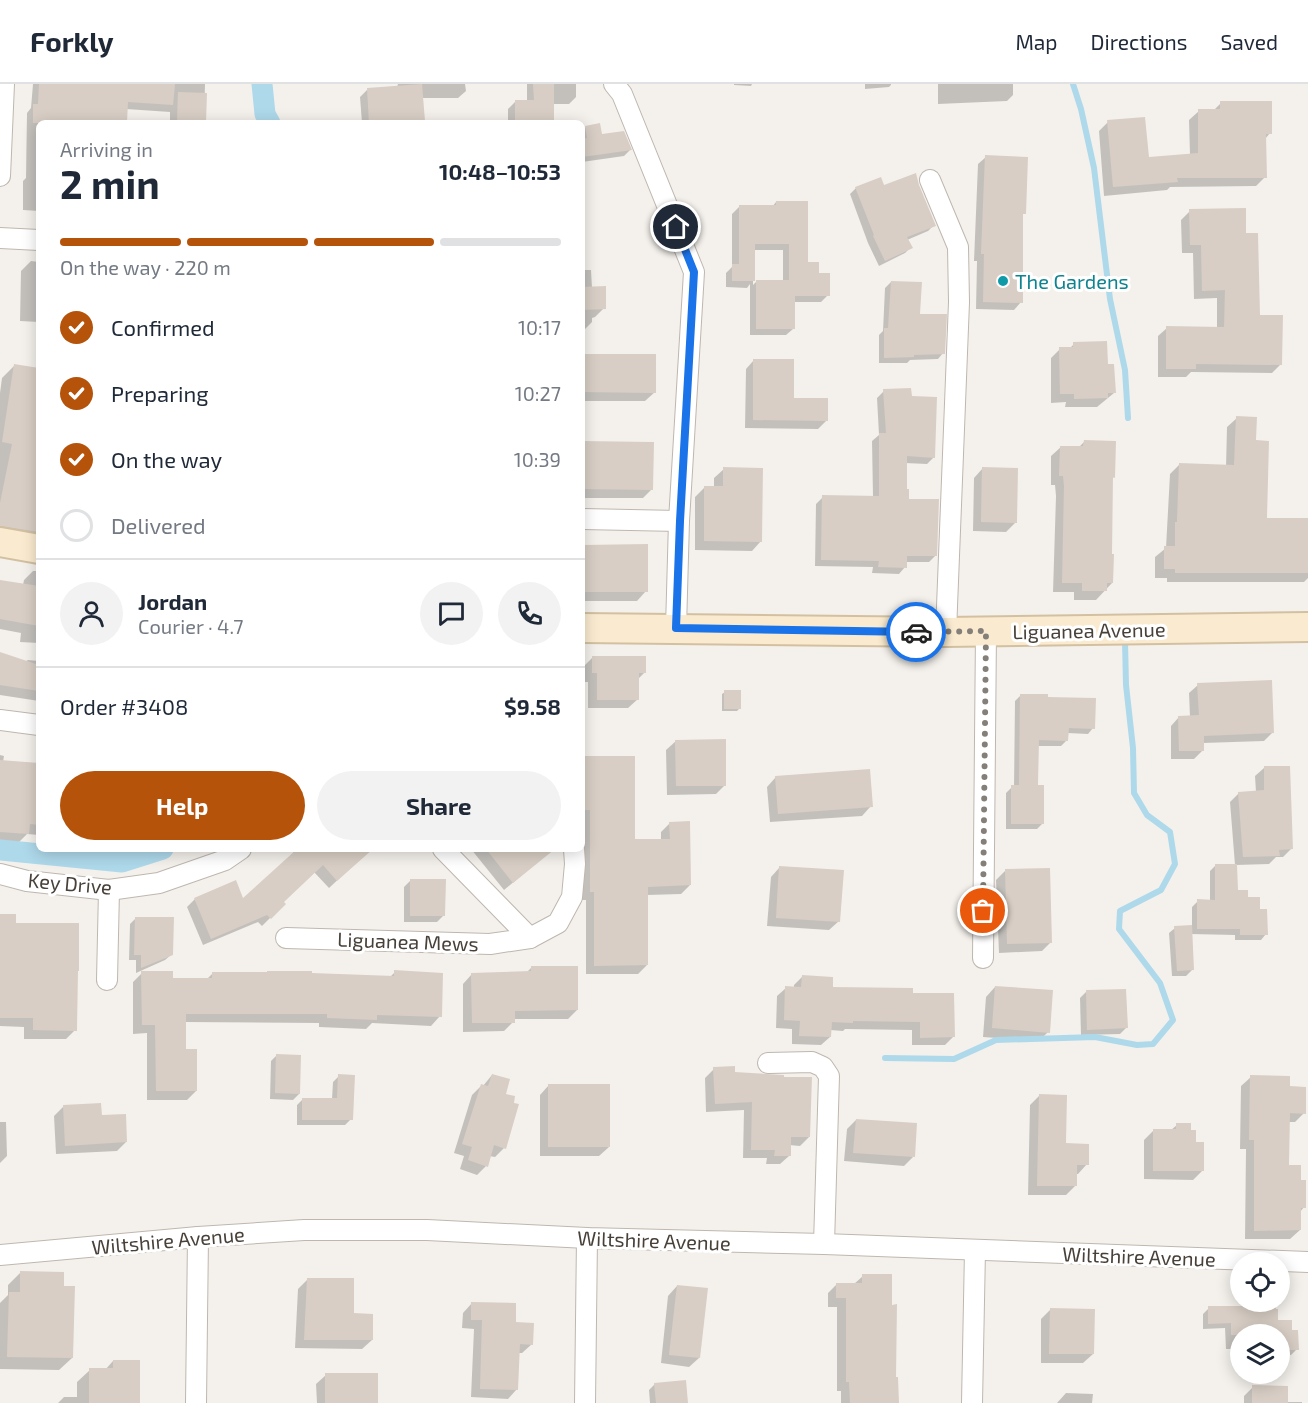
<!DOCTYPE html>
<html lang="en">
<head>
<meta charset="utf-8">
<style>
	body { margin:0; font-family:"Exo 2",sans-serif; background:#f2f2f3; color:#1f2937; height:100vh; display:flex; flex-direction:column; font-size:22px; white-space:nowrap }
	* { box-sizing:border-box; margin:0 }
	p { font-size:20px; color:#747a83 }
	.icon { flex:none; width:33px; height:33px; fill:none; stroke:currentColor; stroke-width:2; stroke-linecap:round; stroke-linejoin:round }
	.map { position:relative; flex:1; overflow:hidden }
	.panel { position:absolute; left:36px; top:36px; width:549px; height:732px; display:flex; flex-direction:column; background:#fff; border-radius:9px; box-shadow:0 3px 15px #0003 }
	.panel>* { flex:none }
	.fabs { position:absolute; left:1230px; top:1168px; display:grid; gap:12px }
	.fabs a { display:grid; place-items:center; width:60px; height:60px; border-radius:50%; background:#fff; box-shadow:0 3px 15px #0003; font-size:30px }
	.pin { position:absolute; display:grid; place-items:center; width:51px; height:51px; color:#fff; margin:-26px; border:3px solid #fff; border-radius:50%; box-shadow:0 2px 6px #0007 }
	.courier { position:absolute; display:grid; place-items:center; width:60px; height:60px; margin:-30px; border:4px solid #1a73e8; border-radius:50%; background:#fff; color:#222; box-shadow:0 2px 8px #0007 }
	.overview em { font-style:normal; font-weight:700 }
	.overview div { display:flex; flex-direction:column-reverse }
	.overview { display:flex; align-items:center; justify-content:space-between; height:102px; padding:0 24px }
	h1 { font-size:39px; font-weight:700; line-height:45px }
	.bar { display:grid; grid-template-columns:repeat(4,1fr); gap:9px 6px; align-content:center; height:72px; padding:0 24px }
	.bar i { height:8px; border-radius:4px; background:#e0e1e3 }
	.bar .selected { background:#b45309 }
	.bar p { grid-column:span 4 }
	.line { display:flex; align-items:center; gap:15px; padding:0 24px; border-top:2px solid #e0e1e3 }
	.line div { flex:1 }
	.round { display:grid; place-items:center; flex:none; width:63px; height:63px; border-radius:32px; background:#f2f2f3 }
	ol { padding:0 24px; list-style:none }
	li { display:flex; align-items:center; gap:18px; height:66px }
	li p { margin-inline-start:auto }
	li .icon { padding:6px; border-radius:50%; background:#b45309; color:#fff; stroke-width:4 }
	li:last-child { color:#747a83 }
	li i { width:33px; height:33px; border:3px solid #e0e1e3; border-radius:50% }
	.action { display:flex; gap:12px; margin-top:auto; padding:12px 24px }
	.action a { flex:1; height:69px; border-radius:36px; background:#b45309; color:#fff; font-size:24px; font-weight:700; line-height:69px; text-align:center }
	.action a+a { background:#f2f2f3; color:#1f2937 }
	header { display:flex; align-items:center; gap:36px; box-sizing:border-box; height:84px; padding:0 30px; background:#fff; border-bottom:2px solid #e0e1e3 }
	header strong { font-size:28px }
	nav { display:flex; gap:33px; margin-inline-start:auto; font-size:21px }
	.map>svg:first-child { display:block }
	.shadow { fill:#0003; fill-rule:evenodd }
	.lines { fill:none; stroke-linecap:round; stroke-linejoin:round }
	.stream { stroke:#aed9eb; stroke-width:6 }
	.canal { stroke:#aed9eb; stroke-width:21 }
	.building { fill:#d8cec5 }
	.street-casing { stroke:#bfb7af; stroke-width:22 }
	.secondary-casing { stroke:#d3c0a1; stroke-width:32 }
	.street { stroke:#fff; stroke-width:20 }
	.secondary { stroke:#faebd0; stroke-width:28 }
	.done { stroke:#847f78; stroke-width:6; stroke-dasharray:0 10.8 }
	.route { stroke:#1a73e8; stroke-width:8 }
	.culture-dot { fill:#0f9aa8; stroke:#fff; stroke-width:2 }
	.labels { text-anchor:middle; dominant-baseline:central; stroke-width:6; stroke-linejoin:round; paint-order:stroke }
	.culture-label { font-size:20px; fill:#0d838f; stroke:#fff; text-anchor:start }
	.street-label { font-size:20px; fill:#48413a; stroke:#fff }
</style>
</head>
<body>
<header>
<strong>Forkly</strong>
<nav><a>Map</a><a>Directions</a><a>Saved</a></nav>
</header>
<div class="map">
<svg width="1308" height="1319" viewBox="0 0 1308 1319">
	<rect width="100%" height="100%" fill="#f4f1ec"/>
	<g class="shadow">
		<polygon points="33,0 205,0 204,39 170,39 170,28 126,25 125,39 39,39 39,127 23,126 23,97 26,94 27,29 31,24"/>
		<polygon points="398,0 465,0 466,7 458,14 422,14 424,39 362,39 360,13 367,6 397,3"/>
		<polygon points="527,0 576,0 576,13 569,20 552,20 553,39 508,39 508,25 515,18 527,18"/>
		<polygon points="734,0 752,0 751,2 734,1"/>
		<polygon points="865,0 891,0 891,1 889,3 865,5"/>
		<polygon points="938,0 1013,0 1013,11 1007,17 938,20"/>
		<polygon points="1221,19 1270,49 1265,55 1265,93 1256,102 1170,103 1167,106 1104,112 1099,47 1108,38 1147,75 1190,71 1189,36 1199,27 1213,27"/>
		<polygon points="586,43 600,52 630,66 624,72 582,78 582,47"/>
		<polygon points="986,73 1024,129 1021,132 1021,218 1014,226 976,225 977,177 974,177 978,80"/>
		<polygon points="883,103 934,141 928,147 907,156 911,163 905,169 879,182 868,159 850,110 856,104"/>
		<path d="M776,118L806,180L818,190L828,211L821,218H793V245L786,251H750V200L747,204L726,203V189L732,183V130L739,123H772ZM753,166H783V197H757L753,201Z"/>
		<polygon points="1190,127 1244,151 1258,232 1280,281 1272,289 1191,288 1186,293 1158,293 1158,252 1167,244 1217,245 1217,214 1194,215 1193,169 1182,169 1181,136"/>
		<polygon points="31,177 39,178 39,238 20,237 21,187"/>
		<polygon points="582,186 591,186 592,204 604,224 595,233 592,234 592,238 582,248"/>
		<polygon points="891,198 919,232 943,269 938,275 910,276 907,279 879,279 879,251 883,247 885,204"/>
		<polygon points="1074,260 1106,282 1114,309 1097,323 1065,323 1066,318 1051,319 1051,274 1060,265 1069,265"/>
		<polygon points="582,272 655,308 645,317 582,317"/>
		<polygon points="754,276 793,315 827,336 818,345 745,344 746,285"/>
		<polygon points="15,281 39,285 39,467 0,455 0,309 2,294"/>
		<polygon points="884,307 910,314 934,373 927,380 905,379 907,417 936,471 929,478 906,478 905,483 899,490 872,489 873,483 815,482 816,420 823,413 873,413 872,357 879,351 877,314"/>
		<polygon points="1237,334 1255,358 1265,435 1308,435 1308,494 1304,498 1167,498 1167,494 1155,494 1155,473 1166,464 1170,390 1179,381 1226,383 1227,343"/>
		<polygon points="1084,358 1114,393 1111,395 1112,499 1096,516 1074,516 1074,508 1053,508 1056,412 1055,401 1051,401 1051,372 1061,363 1078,364"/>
		<polygon points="582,359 652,405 643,414 582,414"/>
		<polygon points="983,384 1015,439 1006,448 973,447 974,394"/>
		<polygon points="724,385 761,457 752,467 695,466 695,413 704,404 714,404 714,394"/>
		<polygon points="582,462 646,507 637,517 582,517"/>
		<polygon points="33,487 39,487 39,559 20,558 21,549 0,545 0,497 23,501 24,496"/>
		<polygon points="0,572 25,578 28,576 39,577 39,617 0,611"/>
		<polygon points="592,574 645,588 638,595 638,615 628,624 588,624 588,598 583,598 583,583"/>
		<polygon points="1198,601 1273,648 1264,657 1203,659 1203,666 1194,675 1171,675 1171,642 1179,633 1190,633 1189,609"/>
		<polygon points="725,608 739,625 737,627 722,627 722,610"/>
		<polygon points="1021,611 1046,615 1093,644 1088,650 1067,649 1067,656 1061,662 1038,662 1037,703 1043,739 1037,745 1006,745 1006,709 1012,703 1014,703 1015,617"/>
		<polygon points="676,657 725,701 716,710 667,711 666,666"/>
		<polygon points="0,671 4,672 3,678 39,681 39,751 27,750 18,759 0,757"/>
		<polygon points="582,673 633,756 661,756 661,748 670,739 690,801 681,810 647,811 647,881 638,890 586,890 586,816 582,816"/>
		<polygon points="1264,684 1292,764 1283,773 1276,773 1269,780 1236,781 1236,807 1259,826 1266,850 1261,856 1235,856 1235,851 1190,850 1192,886 1186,892 1172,892 1169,849 1175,844 1192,843 1192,823 1198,817 1210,817 1210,787 1216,781 1235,781 1230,718 1239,709 1256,708 1255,692"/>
		<polygon points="776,693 871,722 862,732 770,738 767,703"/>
		<polygon points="296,765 363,765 343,791 329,804 314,788 282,818 284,820 262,842 258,838 203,861 187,823 195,815 243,816 294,770 293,769"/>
		<polygon points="471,765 553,765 504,806"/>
		<polygon points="780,783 839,837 829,846 767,842 771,793"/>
		<polygon points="1005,787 1051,858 1042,867 999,869 996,796"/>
		<polygon points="410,797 443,832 437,838 404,838 404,803"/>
		<polygon points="0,832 15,840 75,946 66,955 24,955 24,943 0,942"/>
		<polygon points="136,834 172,870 165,876 136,889 136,876 129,876 130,840"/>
		<polygon points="531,884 577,926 568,935 513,935 513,938 504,947 463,948 463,900 472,890 526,889"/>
		<polygon points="395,888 440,932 431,942 372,939 366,945 319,943 319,939 184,938 185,967 196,1007 187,1016 147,1016 147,949 133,950 133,898 142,889 171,896 207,895 213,889 389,894"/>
		<polygon points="802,893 831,904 911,911 953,953 945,961 912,961 912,946 845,945 843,947 830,946 830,953 821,961 792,960 792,945 776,944 777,912 786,904 794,904 794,901"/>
		<polygon points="995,903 1048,948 1039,957 983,953 986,913"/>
		<polygon points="1086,908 1126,944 1120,950 1081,951 1080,914"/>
		<polygon points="277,971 299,1010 293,1016 270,1015 271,977"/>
		<polygon points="714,985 734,990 809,1053 800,1062 789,1061 789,1072 780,1080 766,1080 767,1074 743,1074 744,1026 706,1028 705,994"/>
		<polygon points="492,991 504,1011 504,1064 495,1073 489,1072 486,1082 477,1091 460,1085 464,1072 454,1069 472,1011 481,1002 483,1002"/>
		<polygon points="339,992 351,1035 345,1041 297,1041 297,1021 303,1015 332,1015 333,998"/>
		<polygon points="1251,993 1288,1004 1304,1029 1295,1038 1288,1038 1287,1083 1300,1097 1304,1123 1300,1128 1300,1146 1290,1155 1245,1155 1246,1065 1240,1065 1241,1002"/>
		<polygon points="549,1001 609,1063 599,1072 540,1072 540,1011"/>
		<polygon points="1039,1012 1064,1061 1087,1080 1078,1090 1076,1090 1076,1101 1066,1111 1028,1111 1030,1021"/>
		<polygon points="63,1023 100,1033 126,1058 117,1067 56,1070 54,1032"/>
		<polygon points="856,1036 913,1073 904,1082 844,1077 847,1045"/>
		<polygon points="0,1038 6,1038 7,1072 0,1079"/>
		<polygon points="1177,1041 1190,1047 1203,1086 1193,1096 1144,1095 1144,1056 1154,1046 1171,1046"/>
		<polygon points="21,1188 63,1204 72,1274 59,1286 0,1285 0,1219 8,1211 8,1201"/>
		<polygon points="863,1192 895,1295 897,1319 841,1319 841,1307 837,1307 837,1223 828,1223 828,1209 837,1200 854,1200"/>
		<polygon points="307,1196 353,1231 372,1256 362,1265 295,1264 298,1205"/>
		<polygon points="677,1202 699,1274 689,1283 661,1279 668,1212"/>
		<polygon points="472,1219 514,1240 532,1260 522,1269 518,1269 517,1305 508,1315 471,1313 474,1245 462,1244 463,1229"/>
		<polygon points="1209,1224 1276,1238 1291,1247 1297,1265 1291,1271 1280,1272 1280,1251 1240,1251 1240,1265 1226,1265 1225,1244 1203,1245 1203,1230"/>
		<polygon points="1050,1226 1093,1270 1083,1279 1041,1279 1041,1235"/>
		<polygon points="113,1277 138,1319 58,1319 64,1313 77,1313 77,1298 90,1286 105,1286"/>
		<polygon points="326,1291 377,1319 317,1319 316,1300"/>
		<polygon points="655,1300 686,1319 650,1319 649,1306"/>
		<polygon points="1253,1303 1287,1318 1302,1318 1302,1319 1244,1319 1244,1312"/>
		<polygon points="1066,1309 1093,1310 1092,1319 1100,1319 1057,1319"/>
	</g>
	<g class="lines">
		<g class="stream">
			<polyline points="1073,0 1081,25 1094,84 1110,215 1125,286 1128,334"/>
			<polyline points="885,974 954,975 996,956 1095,953 1137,961 1153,960 1173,936 1160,899 1119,845 1120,827 1161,806 1175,780 1170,748 1147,731 1134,709 1133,664 1126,601 1125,557"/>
		</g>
		<g class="canal">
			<polyline points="262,0 265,30 270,39"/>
			<polyline points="0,766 122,778 163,765"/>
		</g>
	</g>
	<g class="building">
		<polygon points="39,0 175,0 173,21 128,18 127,39 33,39 33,20 38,20"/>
		<polygon points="422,0 425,37 399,39 369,39 367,4"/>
		<polygon points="533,0 554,0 554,39 515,39 515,16 534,16"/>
		<polygon points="178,8 207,9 206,39 177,39"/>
		<polygon points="1220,17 1272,17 1272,50 1266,50 1267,94 1177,94 1178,98 1113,103 1107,36 1145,33 1149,73 1198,69 1198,25 1220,25"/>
		<polygon points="600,39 602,50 624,47 632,66 582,73 582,55 587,54 585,42"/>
		<polygon points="985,71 1028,73 1026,130 1023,130 1023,219 983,218 984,170 981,170"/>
		<polygon points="916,89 919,101 936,142 907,153 913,164 885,177 873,152 874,151 855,103 881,93 884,101"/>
		<polygon points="776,117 808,117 808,178 819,178 819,189 830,189 830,212 795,212 795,245 756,245 756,196 789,196 789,160 755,160 755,197 732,197 732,180 739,180 739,121 776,121"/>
		<polygon points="1246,124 1246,149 1258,149 1260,231 1283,231 1282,281 1196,280 1196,285 1166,285 1166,242 1224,243 1225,206 1202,207 1201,161 1190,161 1189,125"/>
		<polygon points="891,197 922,198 920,230 947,230 945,270 914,271 914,273 884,274 884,244 888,244"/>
		<polygon points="606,202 606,225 582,226 582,203"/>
		<polygon points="1107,257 1108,280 1114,280 1116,309 1108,309 1108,314 1074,315 1074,310 1060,310 1059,263 1073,263 1073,258"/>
		<polygon points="582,270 656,270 656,309 582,308"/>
		<polygon points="753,275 794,275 794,314 828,314 828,337 753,336"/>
		<polygon points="14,280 39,284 39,448 0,442 0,419 12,360 2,358"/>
		<polygon points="911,304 912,312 937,313 935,374 907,372 907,405 909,405 909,415 939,415 937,472 907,472 907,484 878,483 879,477 821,476 822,411 879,412 879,349 886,349 883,305"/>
		<polygon points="1236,332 1257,333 1256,356 1269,357 1267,434 1308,434 1308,489 1175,489 1175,485 1164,485 1164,462 1175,462 1175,438 1177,438 1179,379 1234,381"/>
		<polygon points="1084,356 1116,357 1115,394 1113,393 1112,470 1114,470 1113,499 1107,499 1107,507 1082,507 1082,499 1062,499 1064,402 1063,392 1059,392 1060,362 1083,362"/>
		<polygon points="582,357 654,358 653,406 582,405"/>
		<polygon points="723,383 763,384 762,458 704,457 704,402 723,402"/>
		<polygon points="982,383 1018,384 1017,439 981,438"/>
		<polygon points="648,460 648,508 582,508 582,461"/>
		<polygon points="0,496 39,502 39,542 0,535"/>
		<polygon points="0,568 39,581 39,607 0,601"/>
		<polygon points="592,572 646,572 646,589 639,589 639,616 597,616 597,589 592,589"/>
		<polygon points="1272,596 1274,649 1204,652 1204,667 1179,667 1178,632 1199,631 1197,599"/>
		<rect x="724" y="606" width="17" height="19"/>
		<polygon points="1020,610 1048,610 1048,613 1096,614 1095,645 1069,644 1068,657 1039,656 1038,701 1044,701 1044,740 1011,740 1011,701 1019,701"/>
		<polygon points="726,655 726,702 676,702 675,656"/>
		<polygon points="582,672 635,672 635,755 670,755 669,738 690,737 691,801 648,803 648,881 594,882 594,808 590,808 590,726 582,726"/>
		<polygon points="0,676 39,679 39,741 30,740 29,750 0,748"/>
		<polygon points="1264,682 1290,682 1293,765 1279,766 1280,772 1243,773 1238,708 1264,706"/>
		<polygon points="870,685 873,723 778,730 775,692"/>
		<polygon points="297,765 373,765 337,797 323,781 284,818 286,820 271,835 267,831 211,855 194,814 236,796 243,814"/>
		<polygon points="486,765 555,765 513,799"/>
		<polygon points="1215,780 1237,780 1238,806 1248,806 1248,813 1260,813 1260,825 1267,825 1268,851 1240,851 1240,845 1197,845 1197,815 1215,816"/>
		<polygon points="779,782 844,786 840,838 776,834"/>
		<polygon points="1050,784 1052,859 1007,860 1005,785"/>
		<polygon points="410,795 446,795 445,832 410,832"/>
		<polygon points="0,830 16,830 16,839 79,839 79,887 78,887 77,947 33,946 33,934 0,934"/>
		<polygon points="135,833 174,833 173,871 141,884 141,871 134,871"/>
		<polygon points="1192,841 1194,886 1177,887 1174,842"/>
		<polygon points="531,882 578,882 578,926 515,927 515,939 472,939 471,889 531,887"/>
		<polygon points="394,886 443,889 442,933 377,931 377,936 327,934 327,930 186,930 186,965 197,965 197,1007 156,1007 155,941 142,941 141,887 173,887 173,894 212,894 212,888 267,888 267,887 312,887 312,889 394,892"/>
		<polygon points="802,891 833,893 833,903 913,904 913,909 954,909 955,953 920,954 920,938 853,937 853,939 832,938 831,953 799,952 800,937 784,936 785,902 801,903"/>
		<polygon points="995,902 1053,906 1050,949 992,944"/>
		<polygon points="1126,905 1128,944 1087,946 1086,906"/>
		<polygon points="276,970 301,971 300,1010 275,1009"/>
		<polygon points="735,982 735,988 784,991 784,993 812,993 810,1053 791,1053 791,1072 774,1072 775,1066 751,1066 752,1018 715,1020 713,983"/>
		<polygon points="338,990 355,991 353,1036 302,1036 302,1014 337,1014"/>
		<polygon points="492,990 510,995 506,1010 515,1012 514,1019 519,1020 506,1065 494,1061 488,1083 468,1076 472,1063 462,1060 481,1000 488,1002"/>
		<polygon points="1250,991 1290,992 1290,1002 1306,1003 1306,1030 1290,1029 1289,1081 1301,1081 1301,1096 1306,1096 1306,1124 1301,1124 1301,1146 1254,1147 1254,1056 1249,1056"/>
		<rect x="548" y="1000" width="62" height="63"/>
		<polygon points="1039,1010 1067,1011 1066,1059 1089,1060 1089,1081 1077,1081 1077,1102 1037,1102"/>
		<polygon points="101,1019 102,1031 126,1030 127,1058 65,1062 63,1021"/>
		<polygon points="856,1035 917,1039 915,1073 853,1069"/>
		<polygon points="1176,1039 1191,1039 1191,1046 1196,1046 1196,1058 1204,1058 1204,1087 1153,1087 1153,1045 1176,1045"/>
		<polygon points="20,1187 64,1188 64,1202 75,1202 73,1274 7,1273 9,1208 20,1208"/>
		<polygon points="862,1190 892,1190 892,1221 897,1220 896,1293 898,1293 899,1319 850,1319 849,1298 846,1298 846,1214 836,1214 836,1199 862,1199"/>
		<polygon points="307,1194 354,1194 354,1229 373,1230 373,1256 304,1256"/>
		<polygon points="677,1201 708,1204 700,1274 669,1271"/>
		<polygon points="471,1218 516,1219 516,1238 534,1239 533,1261 520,1260 518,1306 480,1305 482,1236 471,1236"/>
		<polygon points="1246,1218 1275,1218 1276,1225 1278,1225 1278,1236 1292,1236 1292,1246 1298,1246 1299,1266 1280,1266 1280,1251 1231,1251 1231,1239 1208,1240 1208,1222 1246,1222"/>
		<polygon points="1050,1224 1095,1225 1094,1270 1049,1270"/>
		<polygon points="113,1276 140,1276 140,1319 89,1319 89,1284 113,1284"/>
		<rect x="325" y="1289" width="53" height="30"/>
		<polygon points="686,1296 688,1319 656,1319 654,1299"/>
		<polygon points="1252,1301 1288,1302 1288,1319 1252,1319"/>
	</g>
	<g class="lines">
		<defs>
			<g id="street">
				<polyline points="614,0 622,10 694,188 679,437 676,544"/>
				<polyline points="0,92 4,0"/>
				<polyline points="930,96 958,163 959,218 946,548"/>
				<polyline points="0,154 39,156"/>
				<polyline points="582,435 679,437"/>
				<polyline points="0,636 39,641"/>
				<polyline points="0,790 27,797 109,806 159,799 225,776 241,765"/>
				<polyline points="286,854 490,860 530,854 443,765"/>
				<polyline points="530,854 558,839 572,813 575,780 574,765"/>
				<polyline points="983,874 986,547"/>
				<polyline points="107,896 109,806"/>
				<polyline points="768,979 812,978 823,983 829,992 824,1160"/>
				<polyline points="0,1171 198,1153 304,1146 427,1146 587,1154 824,1160 1308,1178"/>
				<polyline points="196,1319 198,1153"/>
				<polyline points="585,1319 587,1154"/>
				<polyline points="972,1319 975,1166"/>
			</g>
			<g id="secondary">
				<polyline points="0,458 39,465"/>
				<polyline points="582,544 946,548 1308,543"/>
			</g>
		</defs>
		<use href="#street" class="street-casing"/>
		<use href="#secondary" class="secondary-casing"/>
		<use href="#street" class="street"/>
		<use href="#secondary" class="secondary"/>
	</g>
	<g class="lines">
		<polyline class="done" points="916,548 986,547 983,827"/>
		<polyline class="route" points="676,143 694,188 680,437 676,544 916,548"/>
	</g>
	<circle class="culture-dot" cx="1003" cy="197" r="6"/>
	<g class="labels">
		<g class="culture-label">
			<text x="1015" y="197">The Gardens</text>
		</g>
		<g class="street-label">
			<text transform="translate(1089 546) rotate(-1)">Liguanea Avenue</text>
			<text transform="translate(70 799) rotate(5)">Key Drive</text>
			<text transform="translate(408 857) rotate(2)">Liguanea Mews</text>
			<text transform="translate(168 1156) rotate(-5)">Wiltshire Avenue</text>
			<text transform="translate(654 1156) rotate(2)">Wiltshire Avenue</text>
			<text transform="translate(1139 1172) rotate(2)">Wiltshire Avenue</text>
		</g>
	</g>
</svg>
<div class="fabs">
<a><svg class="icon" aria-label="locate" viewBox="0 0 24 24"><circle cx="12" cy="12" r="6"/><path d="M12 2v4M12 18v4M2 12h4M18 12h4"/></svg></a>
<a><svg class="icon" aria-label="layers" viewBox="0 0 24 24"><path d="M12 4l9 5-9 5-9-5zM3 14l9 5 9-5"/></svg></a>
</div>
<div class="pin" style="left:983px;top:827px;background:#ea580c"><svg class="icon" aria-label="bag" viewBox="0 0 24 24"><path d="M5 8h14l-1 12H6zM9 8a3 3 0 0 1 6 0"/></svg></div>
<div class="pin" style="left:676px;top:143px;background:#1f2937"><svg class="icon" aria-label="home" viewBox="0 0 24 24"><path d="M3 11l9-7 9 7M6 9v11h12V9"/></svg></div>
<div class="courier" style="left:916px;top:548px"><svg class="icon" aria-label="car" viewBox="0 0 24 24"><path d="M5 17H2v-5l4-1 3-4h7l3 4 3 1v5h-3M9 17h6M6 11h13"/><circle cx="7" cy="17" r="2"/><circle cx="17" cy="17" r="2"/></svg></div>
<section class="panel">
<div class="overview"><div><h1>2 min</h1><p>Arriving in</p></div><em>10:48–10:53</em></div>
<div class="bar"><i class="selected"></i><i class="selected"></i><i class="selected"></i><i></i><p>On the way · 220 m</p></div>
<ol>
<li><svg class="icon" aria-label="check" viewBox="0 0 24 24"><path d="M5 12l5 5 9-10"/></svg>Confirmed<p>10:17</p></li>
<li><svg class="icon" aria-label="check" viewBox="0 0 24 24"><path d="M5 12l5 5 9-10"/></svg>Preparing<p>10:27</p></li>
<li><svg class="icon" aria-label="check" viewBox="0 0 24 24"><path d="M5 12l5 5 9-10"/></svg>On the way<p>10:39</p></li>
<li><i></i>Delivered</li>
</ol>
<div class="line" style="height:108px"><a class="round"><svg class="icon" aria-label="person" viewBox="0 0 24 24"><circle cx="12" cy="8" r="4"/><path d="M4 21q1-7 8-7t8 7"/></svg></a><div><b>Jordan</b><p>Courier · 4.7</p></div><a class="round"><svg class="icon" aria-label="chat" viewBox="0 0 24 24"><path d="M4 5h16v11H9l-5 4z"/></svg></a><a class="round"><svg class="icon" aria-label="phone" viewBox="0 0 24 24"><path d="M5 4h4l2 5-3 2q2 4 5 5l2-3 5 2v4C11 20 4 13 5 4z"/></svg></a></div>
<div class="line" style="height:78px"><div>Order #3408</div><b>$9.58</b></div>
<div class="action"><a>Help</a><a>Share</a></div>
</section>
</div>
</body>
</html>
